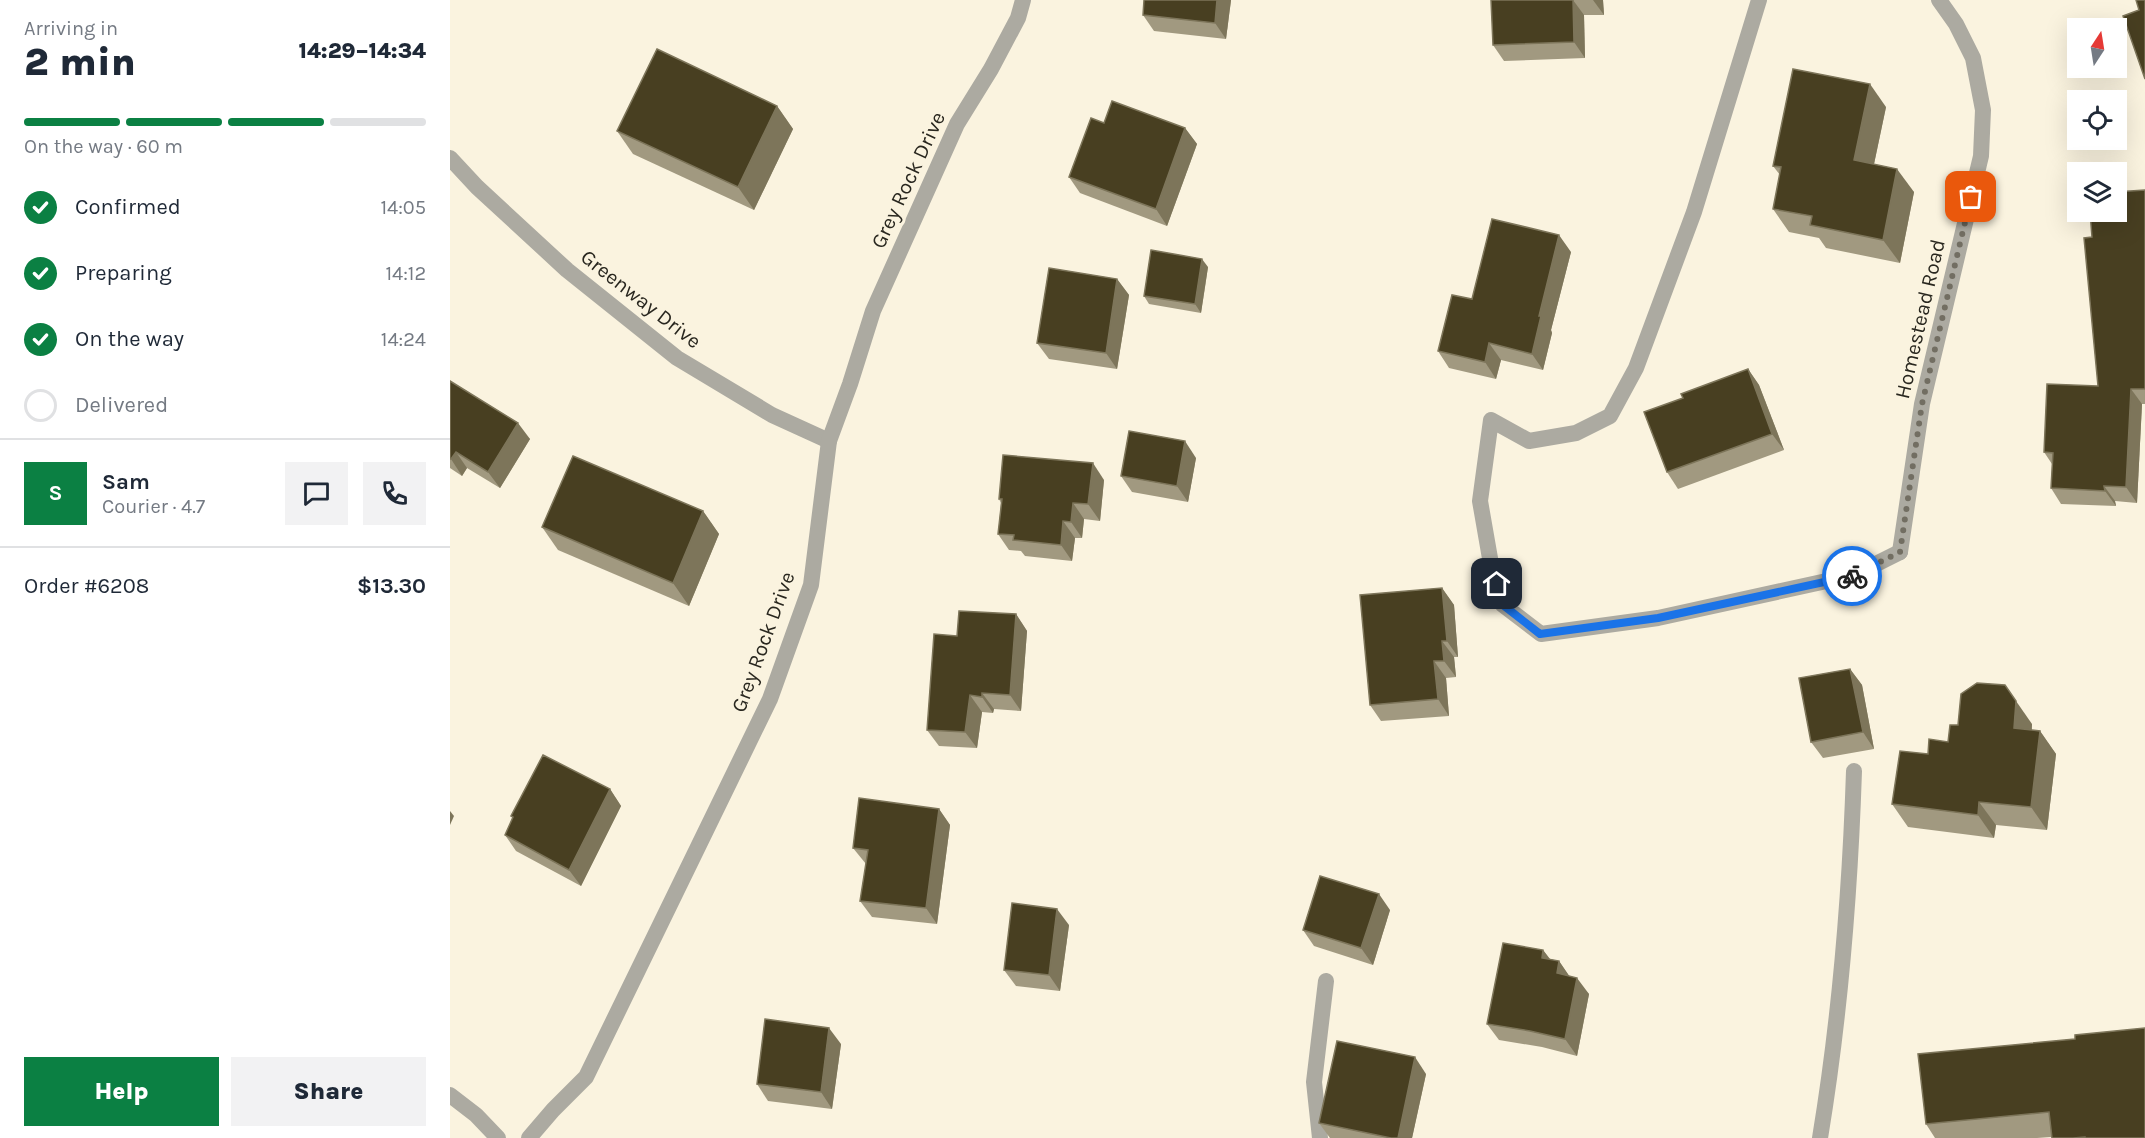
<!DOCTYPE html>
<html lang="en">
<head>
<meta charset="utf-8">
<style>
	body { margin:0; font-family:Karla,sans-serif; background:#f2f2f3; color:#1f2937; height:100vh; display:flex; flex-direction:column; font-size:22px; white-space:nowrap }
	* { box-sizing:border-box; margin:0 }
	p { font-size:20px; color:#747a83 }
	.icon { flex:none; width:33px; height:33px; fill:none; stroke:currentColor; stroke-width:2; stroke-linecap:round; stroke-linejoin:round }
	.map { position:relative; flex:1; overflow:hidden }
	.details { display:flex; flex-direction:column; background:#fff; width:450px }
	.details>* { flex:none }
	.needle { width:39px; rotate:12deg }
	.tools { position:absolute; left:1617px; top:18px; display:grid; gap:12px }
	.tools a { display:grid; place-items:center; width:60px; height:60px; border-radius:0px; background:#fff; box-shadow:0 6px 24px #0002; font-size:30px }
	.pin { position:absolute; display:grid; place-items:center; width:51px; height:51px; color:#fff; margin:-26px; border-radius:12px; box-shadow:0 3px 9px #0006 }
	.courier { position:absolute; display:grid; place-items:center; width:60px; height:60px; margin:-30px; border:4px solid #1a73e8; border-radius:50%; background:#fff; color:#222; box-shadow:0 2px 8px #0007 }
	.overview em { font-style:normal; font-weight:800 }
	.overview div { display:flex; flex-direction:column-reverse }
	.overview { display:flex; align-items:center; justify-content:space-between; height:102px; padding:0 24px }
	h1 { font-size:39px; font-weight:800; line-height:45px }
	.bar { display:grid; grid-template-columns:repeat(4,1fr); gap:9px 6px; align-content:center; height:72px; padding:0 24px }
	.bar i { height:8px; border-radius:4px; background:#e0e1e3 }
	.bar .on { background:#0b8043 }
	.bar p { grid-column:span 4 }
	.line { display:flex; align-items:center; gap:15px; padding:0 24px; border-top:2px solid #e0e1e3 }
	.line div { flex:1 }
	.round { display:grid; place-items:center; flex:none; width:63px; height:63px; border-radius:0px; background:#f2f2f3 }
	ol { padding:0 24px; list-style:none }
	li { display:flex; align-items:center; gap:18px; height:66px }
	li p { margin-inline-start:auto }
	li .icon { padding:6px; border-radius:50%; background:#0b8043; color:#fff; stroke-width:4 }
	li:last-child { color:#747a83 }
	li i { width:33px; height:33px; border:3px solid #e0e1e3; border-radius:50% }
	.primary-button { display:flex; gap:12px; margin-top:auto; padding:12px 24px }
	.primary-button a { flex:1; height:69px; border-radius:0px; background:#0b8043; color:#fff; font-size:24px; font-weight:800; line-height:69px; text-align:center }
	.primary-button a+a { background:#f2f2f3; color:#1f2937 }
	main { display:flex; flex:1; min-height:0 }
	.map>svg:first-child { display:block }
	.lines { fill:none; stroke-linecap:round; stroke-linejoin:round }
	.service { stroke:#acaaa1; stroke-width:16 }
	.minor { stroke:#acaaa1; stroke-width:16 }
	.wall { fill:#a19980 }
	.shaded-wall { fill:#7d755a }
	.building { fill:#483f21; stroke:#7d755a; stroke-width:1.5 }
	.done { stroke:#726e62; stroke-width:6; stroke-dasharray:0 10.8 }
	.route { stroke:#1a73e8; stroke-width:8 }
	.labels { text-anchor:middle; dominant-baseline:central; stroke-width:6; stroke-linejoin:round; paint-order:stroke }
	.street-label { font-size:21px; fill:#29271f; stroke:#faf3df }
</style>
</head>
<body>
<main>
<section class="details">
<div class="overview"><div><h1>2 min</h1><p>Arriving in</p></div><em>14:29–14:34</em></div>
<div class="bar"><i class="on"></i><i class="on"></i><i class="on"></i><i></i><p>On the way · 60 m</p></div>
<ol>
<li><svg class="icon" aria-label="check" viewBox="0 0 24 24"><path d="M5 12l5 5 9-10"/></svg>Confirmed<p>14:05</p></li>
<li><svg class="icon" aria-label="check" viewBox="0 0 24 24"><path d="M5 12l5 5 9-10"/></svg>Preparing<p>14:12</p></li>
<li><svg class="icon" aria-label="check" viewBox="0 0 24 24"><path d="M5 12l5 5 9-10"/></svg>On the way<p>14:24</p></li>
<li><i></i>Delivered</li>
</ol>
<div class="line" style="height:108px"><b class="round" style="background:#0b8043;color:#fff">S</b><div><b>Sam</b><p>Courier · 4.7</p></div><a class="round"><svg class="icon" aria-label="chat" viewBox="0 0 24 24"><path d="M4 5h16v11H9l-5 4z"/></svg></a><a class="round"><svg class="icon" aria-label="phone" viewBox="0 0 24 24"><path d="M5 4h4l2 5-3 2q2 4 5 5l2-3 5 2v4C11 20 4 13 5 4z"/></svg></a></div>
<div class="line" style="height:78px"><div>Order #6208</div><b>$13.30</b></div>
<div class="primary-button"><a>Help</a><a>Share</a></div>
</section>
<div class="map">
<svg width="1695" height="1138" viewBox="0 0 1695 1138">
	<rect width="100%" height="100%" fill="#faf3df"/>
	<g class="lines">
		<g class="service">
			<polyline points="1309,0 1244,212 1186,368 1160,416 1126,433 1079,441 1041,420 1030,501 1041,564 1053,605 1091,634 1208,618 1404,575 1450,552"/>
			<polyline points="870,1138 864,1082 876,981"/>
			<path d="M1370,1138C1390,1017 1400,894 1404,771"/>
		</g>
		<g class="minor">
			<polyline points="0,158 27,187 117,270 227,358 322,415 379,441"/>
			<polyline points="1450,552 1472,404 1531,156 1533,110 1523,58 1506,24 1489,0"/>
			<polyline points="0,1095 26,1115 48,1138"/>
			<polyline points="79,1138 103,1110 136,1077 320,699 361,585 379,441 400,384 423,311 507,124 541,69 568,18 573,0"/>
		</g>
	</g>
	<g class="wall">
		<polygon points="694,0 781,0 776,39 704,31 693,15"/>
		<polygon points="1041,0 1153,0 1154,15 1134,15 1135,58 1054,61 1043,45"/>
		<polygon points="327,106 343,129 304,210 183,154 167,131"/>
		<polygon points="1436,107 1424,164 1464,192 1450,263 1376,248 1369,238 1339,232 1323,209 1330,175 1323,166"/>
		<polygon points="654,123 735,128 747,144 717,226 630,193 619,177"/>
		<polygon points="1695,190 1695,404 1692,404 1687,503 1665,501 1666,506 1611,504 1601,488 1602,464 1594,452 1648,386 1642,237"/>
		<polygon points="1121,252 1101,330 1102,333 1093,370 1051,360 1046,379 999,368 988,351 1022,299"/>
		<polygon points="758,267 751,313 699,304 694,296"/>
		<polygon points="667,279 679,295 667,369 599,359 587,343"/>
		<polygon points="1298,369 1309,385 1334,450 1228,489 1217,472 1233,398"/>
		<polygon points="0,381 80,439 50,488 17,468 12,476 0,468"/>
		<polygon points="746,458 738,502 682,492 671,476"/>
		<polygon points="654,480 650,521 634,519 632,538 625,538 622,561 575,556 571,551 559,550 548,534 551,503 549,499"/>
		<polygon points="253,511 269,534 239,606 108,550 92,527"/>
		<polygon points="992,588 1004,605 1008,657 1004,657 1006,677 996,678 999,716 931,721 920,705"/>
		<polygon points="566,614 577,631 571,711 544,709 543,713 532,712 527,748 489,746 477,730 507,636"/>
		<polygon points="1400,669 1412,685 1424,749 1373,758 1361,742"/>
		<polygon points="1582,724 1582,730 1590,731 1606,754 1597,830 1546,825 1544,838 1458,827 1442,804 1478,754 1498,742 1508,725"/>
		<polygon points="160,789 171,806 131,886 66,851 55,835 63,818 61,816"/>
		<polygon points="489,809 500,825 487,924 422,917 410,901 416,864 403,848"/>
		<polygon points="940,910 923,965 864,946 853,930"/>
		<polygon points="619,925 610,991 566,986 554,970"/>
		<polygon points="1093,950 1100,959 1109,961 1119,976 1139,994 1127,1056 1092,1047 1049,1040 1037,1024"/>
		<polygon points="1625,1039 1695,1138 1602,1138 1601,1137 1587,1138 1485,1138 1476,1124"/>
		<polygon points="391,1044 382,1109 318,1101 307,1084"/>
		<polygon points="976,1074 962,1138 880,1138 869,1123"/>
	</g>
	<g class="shaded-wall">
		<polygon points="767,0 781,0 776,39 765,23"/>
		<polygon points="1123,0 1134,15 1135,58 1124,42"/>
		<polygon points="1143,0 1153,0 1154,15"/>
		<polygon points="1420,84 1436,107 1420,183 1404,160"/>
		<polygon points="327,106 343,129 304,210 288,187"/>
		<polygon points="735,128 747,144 717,226 706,209"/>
		<polygon points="1447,169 1464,192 1450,263 1433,240"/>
		<polygon points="1109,235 1121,252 1101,330 1102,333 1093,370 1082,354 1089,316"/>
		<polygon points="752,259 758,267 751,313 745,304"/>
		<polygon points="667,279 679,295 667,369 656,353"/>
		<polygon points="1039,343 1051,360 1046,379 1035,362"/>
		<polygon points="1298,369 1309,385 1334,450 1322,434"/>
		<polygon points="1681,389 1692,404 1687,503 1676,487"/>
		<polygon points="68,423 80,439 50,488 38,472"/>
		<polygon points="735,441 746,458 738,502 727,486"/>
		<polygon points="6,452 17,468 12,476 1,459"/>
		<polygon points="643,463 654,480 650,521 638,504"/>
		<polygon points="1654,486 1665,501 1666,506 1655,491"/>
		<polygon points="623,503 634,519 632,538 621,522"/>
		<polygon points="253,511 269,534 239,606 223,583"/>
		<polygon points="613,521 625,538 622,561 611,545"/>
		<polygon points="992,588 1004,605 1008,657 997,641"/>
		<polygon points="566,614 577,631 571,711 560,695"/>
		<polygon points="992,641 1004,657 1006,677 994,661"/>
		<polygon points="984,661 996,678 999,716 988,699"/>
		<polygon points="1400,669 1412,685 1424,749 1413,732"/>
		<polygon points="532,693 544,709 543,713 532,697"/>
		<polygon points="520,695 532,712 527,748 515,732"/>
		<polygon points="1566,701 1582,724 1580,751 1564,728"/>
		<polygon points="1590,731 1606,754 1597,830 1581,807"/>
		<polygon points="160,789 171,806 131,886 119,870"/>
		<polygon points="1529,802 1546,825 1544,838 1528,815"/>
		<polygon points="489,809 500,825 487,924 476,908"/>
		<polygon points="0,811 4,816 0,825"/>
		<polygon points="929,894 940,910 923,965 911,948"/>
		<polygon points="607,909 619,925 610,991 599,975"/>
		<polygon points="1093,950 1105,966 1092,958"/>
		<polygon points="1109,961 1120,977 1107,973"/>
		<polygon points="1127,978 1139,994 1127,1056 1115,1039"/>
		<polygon points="379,1028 391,1044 382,1109 371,1092"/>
		<polygon points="965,1057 976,1074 962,1138 948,1138"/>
	</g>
	<g class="building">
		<polygon points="694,0 767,0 765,23 693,15"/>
		<polygon points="1041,0 1123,0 1124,42 1043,45"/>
		<polygon points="1686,0 1695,0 1695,79 1673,16 1689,10"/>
		<polygon points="207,49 327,106 288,187 167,131"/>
		<polygon points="1343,69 1420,84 1404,160 1447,169 1433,240 1360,225 1362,216 1323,209 1331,167 1323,166"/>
		<polygon points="662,101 735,128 706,209 619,177 641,118 654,123"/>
		<polygon points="1695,190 1695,389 1681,389 1676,487 1654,486 1655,491 1601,488 1603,453 1594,452 1597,384 1648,386 1634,238 1642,237 1640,212 1666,212 1666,192"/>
		<polygon points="1042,219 1109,235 1089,316 1091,316 1082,354 1039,343 1035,362 988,351 1002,295 1022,299"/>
		<polygon points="701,250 752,259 745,304 694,296"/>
		<polygon points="599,268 667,279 656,353 587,343"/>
		<polygon points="1298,369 1322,434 1217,472 1194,412 1233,398 1231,394"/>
		<polygon points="0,381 68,423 38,472 6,452 1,459 0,459"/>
		<polygon points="679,431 735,441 727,486 671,476"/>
		<polygon points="553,455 643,463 638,504 623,503 621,522 613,521 611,545 563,540 564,535 548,534 552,499 549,499"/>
		<polygon points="123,456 253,511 223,583 92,527"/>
		<polygon points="992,588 997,641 992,641 994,661 984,661 988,699 920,705 910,595"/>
		<polygon points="509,611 566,614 560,695 532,693 532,697 520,695 515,732 477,730 484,634 507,636"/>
		<polygon points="1400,669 1413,732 1361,742 1349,678"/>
		<polygon points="1527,683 1555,685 1566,701 1564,728 1590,731 1581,807 1529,802 1528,815 1442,804 1450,751 1478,754 1479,739 1498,742 1500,725 1508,725 1511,694"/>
		<polygon points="93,755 160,789 119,870 55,835 63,817 61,816"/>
		<polygon points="409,798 489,809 476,908 410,901 418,850 403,848"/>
		<polygon points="870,876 929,894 911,948 853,930"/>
		<polygon points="562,903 607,909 599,975 554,970"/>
		<polygon points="1053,943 1093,950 1092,958 1109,961 1107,973 1127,978 1115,1039 1080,1031 1037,1024"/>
		<polygon points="315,1019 379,1028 371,1092 307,1084"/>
		<polygon points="1695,1028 1695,1138 1635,1138 1635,1137 1623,1138 1602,1138 1599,1112 1476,1124 1468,1054 1625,1039 1625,1035"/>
		<polygon points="887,1041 965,1057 948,1138 941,1138 869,1123"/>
	</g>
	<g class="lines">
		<polyline class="done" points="1402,576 1450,552 1472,404 1521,197"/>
		<polyline class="route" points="1047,584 1053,605 1090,634 1208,618 1402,576"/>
	</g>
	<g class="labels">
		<g class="street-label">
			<text transform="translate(458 180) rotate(-65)">Grey Rock Drive</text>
			<text transform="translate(191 299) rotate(38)">Greenway Drive</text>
			<text transform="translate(1470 319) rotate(-77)">Homestead Road</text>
			<text transform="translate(313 642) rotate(-70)">Grey Rock Drive</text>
		</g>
	</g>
</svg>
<div class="tools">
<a><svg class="needle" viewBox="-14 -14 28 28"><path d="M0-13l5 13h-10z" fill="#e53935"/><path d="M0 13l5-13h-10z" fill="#747a83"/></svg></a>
<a><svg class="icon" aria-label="locate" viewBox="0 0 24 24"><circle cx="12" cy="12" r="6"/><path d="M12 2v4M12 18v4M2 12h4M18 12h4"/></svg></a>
<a><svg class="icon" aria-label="layers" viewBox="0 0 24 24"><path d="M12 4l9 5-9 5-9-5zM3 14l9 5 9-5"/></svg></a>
</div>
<div class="pin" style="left:1521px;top:197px;background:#ea580c"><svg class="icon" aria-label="bag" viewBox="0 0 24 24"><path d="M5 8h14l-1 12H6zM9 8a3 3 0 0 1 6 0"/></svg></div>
<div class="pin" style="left:1047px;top:584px;background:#1f2937"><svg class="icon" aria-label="home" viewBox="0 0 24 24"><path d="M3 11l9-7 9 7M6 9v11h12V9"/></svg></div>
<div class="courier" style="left:1402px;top:576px"><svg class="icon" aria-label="bike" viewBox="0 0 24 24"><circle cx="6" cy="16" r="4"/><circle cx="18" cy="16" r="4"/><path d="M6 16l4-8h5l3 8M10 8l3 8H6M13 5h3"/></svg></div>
</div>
</main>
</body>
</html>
